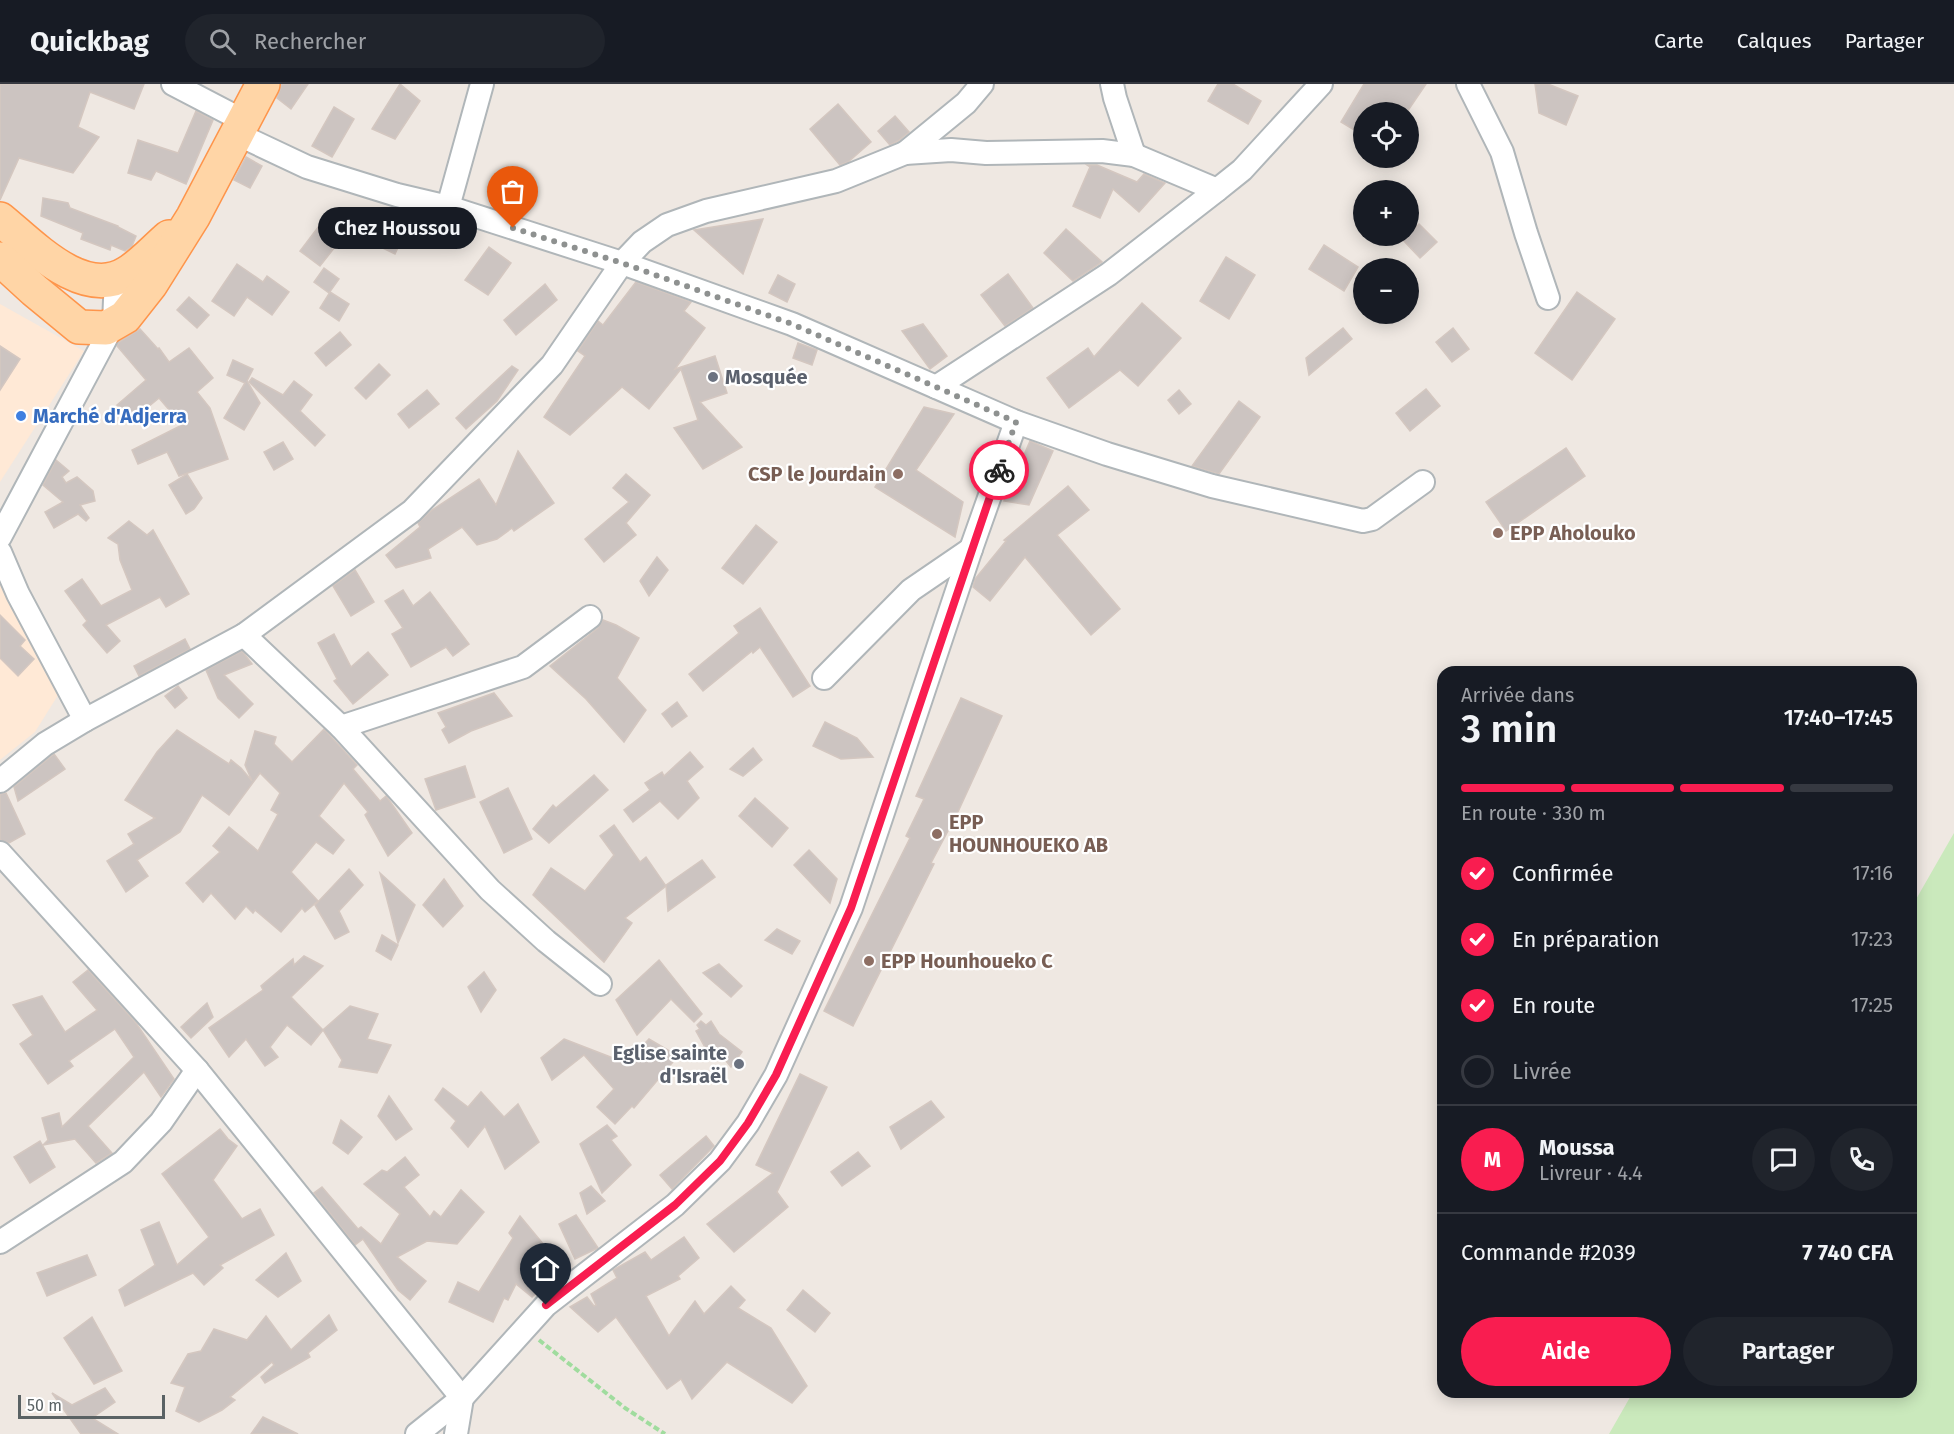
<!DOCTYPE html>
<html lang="fr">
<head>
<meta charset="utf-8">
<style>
	body { margin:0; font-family:"Fira Sans",sans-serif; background:#20242c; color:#f1f3f6; height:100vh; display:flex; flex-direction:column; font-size:22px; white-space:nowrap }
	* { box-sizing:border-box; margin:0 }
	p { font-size:20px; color:#9ea1a6 }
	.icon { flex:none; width:33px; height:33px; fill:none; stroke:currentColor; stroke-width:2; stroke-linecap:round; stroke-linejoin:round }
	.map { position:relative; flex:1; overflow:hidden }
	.drawer { position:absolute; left:1437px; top:582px; width:480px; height:732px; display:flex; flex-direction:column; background:#171b24; border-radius:18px; box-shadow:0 3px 15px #0003 }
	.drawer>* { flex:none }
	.buttons { position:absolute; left:1353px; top:18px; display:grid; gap:12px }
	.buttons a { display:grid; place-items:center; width:66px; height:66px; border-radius:50%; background:#171b24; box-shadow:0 3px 15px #0003; font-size:30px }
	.scale { position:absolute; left:18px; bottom:15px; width:147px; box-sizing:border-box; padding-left:6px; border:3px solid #5a6264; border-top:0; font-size:16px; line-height:21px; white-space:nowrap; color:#5a6264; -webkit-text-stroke:4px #fff; paint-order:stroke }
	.pin { position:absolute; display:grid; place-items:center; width:51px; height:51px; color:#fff; margin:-62px -26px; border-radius:50% 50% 50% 0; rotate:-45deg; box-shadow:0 0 6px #0007 }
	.pin .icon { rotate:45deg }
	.courier { position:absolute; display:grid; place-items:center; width:60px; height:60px; margin:-30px; border:4px solid #f91d50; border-radius:50%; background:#fff; color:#222; box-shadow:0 2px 8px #0007 }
	.bubble { position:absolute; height:42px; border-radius:21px; background:#171b24; box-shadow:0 3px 15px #0003; font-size:20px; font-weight:600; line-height:42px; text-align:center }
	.summary em { font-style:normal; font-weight:600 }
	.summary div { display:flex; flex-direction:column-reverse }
	.summary { display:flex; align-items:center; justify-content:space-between; height:102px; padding:0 24px }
	h1 { font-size:39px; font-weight:600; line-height:45px }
	.bar { display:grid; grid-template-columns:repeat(4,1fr); gap:9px 6px; align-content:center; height:72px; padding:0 24px }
	.bar i { height:8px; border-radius:4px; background:#363941 }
	.bar .active { background:#f91d50 }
	.bar p { grid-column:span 4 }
	.line { display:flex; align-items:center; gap:15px; padding:0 24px; border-top:2px solid #363941 }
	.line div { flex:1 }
	.round { display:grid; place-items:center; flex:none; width:63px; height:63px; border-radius:32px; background:#20242c }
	ol { padding:0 24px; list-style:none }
	li { display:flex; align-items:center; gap:18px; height:66px }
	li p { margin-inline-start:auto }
	li .icon { padding:6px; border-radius:50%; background:#f91d50; color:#fff; stroke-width:4 }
	li:last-child { color:#9ea1a6 }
	li i { width:33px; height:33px; border:3px solid #363941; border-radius:50% }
	.action { display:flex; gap:12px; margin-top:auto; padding:12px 24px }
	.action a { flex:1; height:69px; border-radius:36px; background:#f91d50; color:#fff; font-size:24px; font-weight:600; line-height:69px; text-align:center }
	.action a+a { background:#20242c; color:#f1f3f6 }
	header { display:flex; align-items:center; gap:36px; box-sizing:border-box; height:84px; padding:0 30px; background:#171b24; border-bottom:2px solid #363941 }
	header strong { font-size:28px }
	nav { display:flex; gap:33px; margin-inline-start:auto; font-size:21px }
	.search { width:420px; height:54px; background:#20242c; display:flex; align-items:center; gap:15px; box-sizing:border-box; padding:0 21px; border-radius:33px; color:#9ea1a6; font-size:22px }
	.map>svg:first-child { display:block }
	.commercial { fill:#ffe9d6 }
	.green { fill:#cae9bc }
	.building { fill:#ccc4c1; stroke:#d4c7c0; stroke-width:1.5 }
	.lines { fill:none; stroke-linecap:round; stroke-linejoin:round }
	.street-casing { stroke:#b0b6b9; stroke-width:26 }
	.primary-casing { stroke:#fe954b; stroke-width:36 }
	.path { stroke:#a0dc9e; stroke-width:4; stroke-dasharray:6 3; stroke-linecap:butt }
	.street { stroke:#fff; stroke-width:22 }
	.primary { stroke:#ffd5a6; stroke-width:33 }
	.done { stroke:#8e9190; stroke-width:6; stroke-dasharray:0 10.8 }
	.route { stroke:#f91d50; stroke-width:8 }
	.worship-dot { fill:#6b7280; stroke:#fff; stroke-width:2 }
	.shop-dot { fill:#3f7fe0; stroke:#fff; stroke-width:2 }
	.education-dot { fill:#8d6e63; stroke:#fff; stroke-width:2 }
	.labels { text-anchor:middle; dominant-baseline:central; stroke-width:4.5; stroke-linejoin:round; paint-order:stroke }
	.worship-label { font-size:20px; font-weight:bold; fill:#5b616d; stroke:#fff; text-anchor:start }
	.shop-label { font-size:20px; font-weight:bold; fill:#366cbe; stroke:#fff; text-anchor:start }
	.education-label { font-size:20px; font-weight:bold; fill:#785e54; stroke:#fff; text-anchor:start }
</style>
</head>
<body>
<header>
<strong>Quickbag</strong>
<div class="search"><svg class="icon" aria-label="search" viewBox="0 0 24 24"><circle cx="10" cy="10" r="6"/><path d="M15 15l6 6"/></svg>Rechercher</div>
<nav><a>Carte</a><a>Calques</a><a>Partager</a></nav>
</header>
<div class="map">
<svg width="1954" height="1350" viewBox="0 0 1954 1350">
	<rect width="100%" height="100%" fill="#efe8e2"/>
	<g class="commercial">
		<polygon points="0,220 84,267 0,398"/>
		<polygon points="0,500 60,608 35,648 0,676"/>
	</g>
	<polygon class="green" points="1954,749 1954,1350 1609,1350 1633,1308 1911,1308 1911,824"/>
	<g class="building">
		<polygon points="0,0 144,0 134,25 90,8 78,43 99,53 73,89 19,74 0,116"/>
		<polygon points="282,0 308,0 291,25 277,14"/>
		<polygon points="400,0 420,17 395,55 372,45"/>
		<polygon points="1218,0 1233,0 1261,17 1248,40 1208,17"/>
		<polygon points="1364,0 1426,0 1407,28 1364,28 1364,52 1341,38"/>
		<polygon points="1535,0 1548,0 1578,12 1566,41 1539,29"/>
		<polygon points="838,20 871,58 848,78 840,81 810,45"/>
		<polygon points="334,23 354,35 332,73 312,62"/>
		<polygon points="196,27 213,36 186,100 156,87 151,96 128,89 138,56 178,69"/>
		<polygon points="895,32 909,48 898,57 890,61 878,47"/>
		<polygon points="246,73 262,82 250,104 234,96"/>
		<polygon points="1087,81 1097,81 1137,98 1144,90 1165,99 1139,128 1113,105 1100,134 1073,122 1090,83"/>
		<polygon points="43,114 68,119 70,124 118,142 118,143 136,152 132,162 125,167 111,161 110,166 81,155 83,149 41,132"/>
		<polygon points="417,130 457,140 448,161 411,147"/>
		<polygon points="763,135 743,190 694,146"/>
		<polygon points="380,136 405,148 395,170 370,158"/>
		<polygon points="322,138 342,154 320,182 300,167"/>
		<polygon points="1419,140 1437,158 1420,174 1403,156"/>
		<polygon points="1066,145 1102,178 1073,197 1044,169"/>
		<polygon points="1324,161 1358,183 1344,207 1309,185"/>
		<polygon points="489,163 511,179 488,211 465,196"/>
		<polygon points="1226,173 1255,191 1229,235 1200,217"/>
		<polygon points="237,180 263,198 267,192 289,208 272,231 247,213 234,232 212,217"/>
		<polygon points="324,184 339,195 329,209 314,198"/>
		<polygon points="1008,190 1033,224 1005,242 981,211"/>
		<polygon points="778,191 795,200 787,218 769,209"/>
		<polygon points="636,198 691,218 684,227 705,244 675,285 715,272 727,309 700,318 742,363 703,385 674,344 698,336 681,285 649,325 622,303 570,351 544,333 585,272 578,267 598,237 603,241"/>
		<polygon points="545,200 557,216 516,251 504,236"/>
		<polygon points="330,208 349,220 339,237 320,224"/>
		<polygon points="1577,208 1615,235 1572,296 1535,269"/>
		<polygon points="189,213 209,231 197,244 177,226"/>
		<polygon points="1142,219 1181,254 1138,302 1120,286 1069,324 1047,294 1088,264 1094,273"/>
		<polygon points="923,240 947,272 930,285 902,247"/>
		<polygon points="1343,244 1352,255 1309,291 1306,274"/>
		<polygon points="1453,244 1469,265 1452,278 1436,258"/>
		<polygon points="140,245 158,265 159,264 169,278 189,264 213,294 197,308 210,324 228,375 179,392 167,368 138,380 132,366 182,341 159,314 131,337 117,321 146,296 117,262 119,258"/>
		<polygon points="340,248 351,261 326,282 315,269"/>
		<polygon points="798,259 817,266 812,281 793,274"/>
		<polygon points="0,262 20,275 0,306"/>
		<polygon points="233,276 253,285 247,297 260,319 244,346 224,334 245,299 227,291"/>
		<polygon points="379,280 390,291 366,315 355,304"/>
		<polygon points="512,282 518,286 497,317 466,345 456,334"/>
		<polygon points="252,294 283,311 294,297 312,311 300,327 325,351 315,362 249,298"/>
		<polygon points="1426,305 1440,322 1410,347 1396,329"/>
		<polygon points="427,306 439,320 409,344 398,330"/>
		<polygon points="1179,306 1191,320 1179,330 1168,316"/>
		<polygon points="1239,317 1260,333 1219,390 1192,382"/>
		<polygon points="924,323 954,330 916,386 963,418 955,453 875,403"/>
		<polygon points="1030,357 1053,367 1029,421 1004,417"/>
		<polygon points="283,358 293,375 274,386 264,368"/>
		<polygon points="1566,364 1585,392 1506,447 1486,418"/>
		<polygon points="518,367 554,419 514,447 512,444 497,455 477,461 462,443 428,465 431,474 396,484 386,471 420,443 418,439 432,426 479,395 496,421"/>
		<polygon points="56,376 69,387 62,393 66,399 77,393 93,407 95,417 80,421 89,434 86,437 78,430 54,444 45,428 63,418 43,401"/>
		<polygon points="187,390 202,414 194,425 186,430 169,401"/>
		<polygon points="626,390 650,411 626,439 636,451 604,478 585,455 629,418 613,404"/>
		<polygon points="1068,402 1089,426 1057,451 1120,525 1091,551 1025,473 990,517 973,503 975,495 1006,457 1004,456"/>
		<polygon points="129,437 147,451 153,446 189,510 166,523 160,513 106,541 120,557 107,569 83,541 87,537 65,507 82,495 101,522 132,506 120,476 118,460 108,454"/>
		<polygon points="756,441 777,458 743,500 722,484"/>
		<polygon points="657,473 668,486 649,512 640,497"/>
		<polygon points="355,486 374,518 351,532 333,502"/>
		<polygon points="403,506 413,522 430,508 469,560 453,572 446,563 411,583 392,550 403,544 385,517"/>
		<polygon points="760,524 810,602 793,613 760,563 753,569 752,567 703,607 689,590 739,549 734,542"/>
		<polygon points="0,531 25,556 20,562 34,575 18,592 0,574"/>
		<polygon points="603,536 616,541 639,554 617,594 646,626 624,658 586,615 550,582 598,544"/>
		<polygon points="334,550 351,583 368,568 388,591 353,620 334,597 337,595 318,559"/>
		<polygon points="185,555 190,565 139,592 134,582"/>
		<polygon points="242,567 252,580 224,591 253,620 239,634 218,614 206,586"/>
		<polygon points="178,602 187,614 175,624 165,612"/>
		<polygon points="494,609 512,632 471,647 449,659 442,646 446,643 438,629"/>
		<polygon points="961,614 1002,632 957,730 931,779 934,780 853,942 824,927 910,754 906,752 924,715 916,712"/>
		<polygon points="677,618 687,632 672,643 662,630"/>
		<polygon points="825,638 857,654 873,673 841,675 813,662"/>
		<polygon points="324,645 357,681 353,685 380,717 386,712 389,716 412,749 388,772 365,731 368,728 344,699 319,732 344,756 333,770 316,758 291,788 318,817 305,828 302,824 281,848 255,826 253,829 246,822 235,835 211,809 203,818 186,799 220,768 213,762 229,743 258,767 278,730 271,726 280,709 260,689 229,731 202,711 180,748 137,776 148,792 126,808 107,777 134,760 128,750 155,734 125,716 157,668 177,646 229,680 231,676 241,684 252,697 245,681 255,647 276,653 274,660 292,678"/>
		<polygon points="753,664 762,676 743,692 730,685"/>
		<polygon points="690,668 703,683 687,697 699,714 678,735 660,717 633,738 624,726 650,706 645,699 662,688 664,692"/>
		<polygon points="54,670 65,685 18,717 14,703"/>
		<polygon points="465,682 475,713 436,726 425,695"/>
		<polygon points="594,691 608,706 549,759 533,745 553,721 556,724"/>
		<polygon points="508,704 532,755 504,769 480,718"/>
		<polygon points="6,709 25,750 9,759 0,756 0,710"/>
		<polygon points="755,714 788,744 772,763 739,732"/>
		<polygon points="614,741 640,778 646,773 666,802 625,834 632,839 604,878 533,811 551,784 585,807 614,771 600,752"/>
		<polygon points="809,766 837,795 830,819 794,781"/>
		<polygon points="702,776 715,793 668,827 666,801"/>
		<polygon points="349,785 363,801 339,827 349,848 335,855 315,821"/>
		<polygon points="380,789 415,821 398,859 390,827"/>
		<polygon points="444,795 463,822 443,843 423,821"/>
		<polygon points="777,845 800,857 792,870 765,856"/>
		<polygon points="382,851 398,861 391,876 376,867"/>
		<polygon points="304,872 323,882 291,913 323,946 311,961 287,941 270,963 278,973 265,982 246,955 229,973 209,944 263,906 261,902 293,875 294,881"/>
		<polygon points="659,876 702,930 694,938 671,915 637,951 616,916"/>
		<polygon points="719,880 742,902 731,913 703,889"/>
		<polygon points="88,886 136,939 174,995 161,1013 144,988 88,1042 112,1069 96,1079 75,1055 43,1061 48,1056 42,1034 59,1029 62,1043 134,973 115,945 69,977 73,982 48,1000 20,960 33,951 13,921 42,912 65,948 97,926 73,898"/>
		<polygon points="484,888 496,906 481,928 468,903"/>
		<polygon points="207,919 213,933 191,954 181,943"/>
		<polygon points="350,922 378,930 367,955 391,961 377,989 339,983 342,976 323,946"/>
		<polygon points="701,937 706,941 711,937 719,950 742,968 731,983 712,960 706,965 696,947 700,945 697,941"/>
		<polygon points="564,955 626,979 649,955 678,972 634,1024 632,1022 615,1040 597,1023 614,1005 584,971 552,996 541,974"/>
		<polygon points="800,990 827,1003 777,1108 788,1123 734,1168 707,1140 773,1089 756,1081"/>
		<polygon points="443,1004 468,1023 481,1008 504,1033 518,1020 539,1058 505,1085 485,1042 468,1063 451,1044 456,1037 435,1016"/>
		<polygon points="389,1012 412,1045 396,1056 378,1032"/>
		<polygon points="931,1017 944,1033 901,1065 890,1043"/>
		<polygon points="341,1036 362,1053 348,1070 333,1059"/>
		<polygon points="607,1041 617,1052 611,1056 631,1081 602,1109 580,1060"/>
		<polygon points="220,1045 228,1055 237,1062 213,1096 242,1135 260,1125 274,1151 220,1181 223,1184 204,1201 193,1189 125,1222 119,1206 155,1181 141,1146 159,1138 177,1181 209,1153 162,1090"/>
		<polygon points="706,1052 714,1062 672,1105 660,1091"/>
		<polygon points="40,1057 55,1083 30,1099 14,1073"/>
		<polygon points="858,1068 870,1082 842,1102 831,1088"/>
		<polygon points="405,1073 419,1091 404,1103 430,1133 434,1127 441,1133 461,1106 484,1128 457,1160 427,1157 397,1173 426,1197 410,1216 398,1206 363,1155 355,1161 314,1109 322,1103 358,1145 361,1143 381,1160 400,1130 364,1100 382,1086 387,1088"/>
		<polygon points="591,1102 605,1117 587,1130 580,1109"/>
		<polygon points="576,1131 598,1164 575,1175 559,1140"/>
		<polygon points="520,1132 564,1185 560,1193 555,1197 552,1194 532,1213 516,1200 508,1216 504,1214 493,1238 449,1218 458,1198 479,1208 513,1154 509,1149"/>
		<polygon points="684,1153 699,1174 678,1192 680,1195 646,1212 669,1252 695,1217 704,1230 731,1202 745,1216 738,1224 771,1244 807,1302 792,1319 727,1278 692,1315 681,1295 667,1305 616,1233 598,1248 570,1223 587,1213 594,1222 596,1221 591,1210 617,1194 613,1186 645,1168 651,1176"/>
		<polygon points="286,1169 301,1197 278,1213 256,1196"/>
		<polygon points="87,1171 96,1191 47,1212 37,1189"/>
		<polygon points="803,1206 830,1229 815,1248 787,1226"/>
		<polygon points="329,1231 337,1246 308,1269 310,1273 265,1299 261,1293 274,1281 272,1278 230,1313 235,1316 222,1326 199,1338 176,1327 185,1303 171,1299 188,1270 201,1267 214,1245 247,1256 266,1232 291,1266"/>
		<polygon points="92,1233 122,1287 94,1300 64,1254"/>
		<polygon points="105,1304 115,1318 92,1334 118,1350 81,1350 52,1309 72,1321"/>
		<polygon points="263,1333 298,1350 251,1350"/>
	</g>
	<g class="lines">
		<defs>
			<g id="street">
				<polyline points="173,0 244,37"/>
				<polyline points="1112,0 1115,14 1134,71"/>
				<polyline points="1468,0 1502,68 1526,149 1548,214"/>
				<polyline points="237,50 307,83 397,111 448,123 622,179 792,240 1016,338 1107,370 1212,402 1363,437 1372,435 1423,398"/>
				<polyline points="905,69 951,66 986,69 1102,67 1134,71 1217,106"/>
				<polyline points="448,123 482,0"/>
				<polyline points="936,303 1109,190 1217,106 1242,86 1321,0"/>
				<polyline points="0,453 114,239 116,193"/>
				<polyline points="0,468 18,510 85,636"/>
				<polyline points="244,551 341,643 490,806 546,857 600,900"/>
				<polyline points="824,594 911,506 971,465"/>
				<polyline points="341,643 523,583 590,533"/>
				<polyline points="0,697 45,660 85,636 244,551 412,427 552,281 622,179 642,158 667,141 706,127 836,97 905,69 966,19 982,0"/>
				<polyline points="0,769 197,986 462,1314 456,1350"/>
				<polyline points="0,1158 123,1078 161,1038 197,986"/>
				<polyline points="417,1350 462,1314 546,1221 675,1121 720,1077 748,1039 776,991 851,824 971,465 1016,338"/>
			</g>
			<g id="primary">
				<path d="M0,135C31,160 83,217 127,189C142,180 155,165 169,153"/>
				<polyline points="0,175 34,206 79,243 106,244 125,233 151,200 193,133 263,0"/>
			</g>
		</defs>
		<use href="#street" class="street-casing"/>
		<use href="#primary" class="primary-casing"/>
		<polyline class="path" points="539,1256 625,1324 665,1350"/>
		<use href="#street" class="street"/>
		<use href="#primary" class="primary"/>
	</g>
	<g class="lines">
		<polyline class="done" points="513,144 622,179 792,240 1016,338 999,386"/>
		<polyline class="route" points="546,1221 675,1121 720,1077 748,1039 776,991 851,824 999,386"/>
	</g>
	<g class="worship-dot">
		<circle cx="713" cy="293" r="6"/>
		<circle cx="739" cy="980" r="6"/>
	</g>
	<circle class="shop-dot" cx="21" cy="332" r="6"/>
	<g class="education-dot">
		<circle cx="898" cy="390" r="6"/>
		<circle cx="1498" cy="449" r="6"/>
		<circle cx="937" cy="750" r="6"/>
		<circle cx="869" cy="877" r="6"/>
	</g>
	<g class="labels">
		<g class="worship-label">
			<text x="725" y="293">Mosquée</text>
			<text x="727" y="969" text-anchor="end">Eglise sainte<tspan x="727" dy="23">d'Israël</tspan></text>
		</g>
		<g class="shop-label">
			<text x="33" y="332">Marché d'Adjerra</text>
		</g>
		<g class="education-label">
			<text x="886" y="390" text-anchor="end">CSP le Jourdain</text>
			<text x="1510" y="449">EPP Aholouko</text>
			<text x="949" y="738">EPP<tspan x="949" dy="23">HOUNHOUEKO AB</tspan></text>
			<text x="881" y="877">EPP Hounhoueko C</text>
		</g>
	</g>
</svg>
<div class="buttons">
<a><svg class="icon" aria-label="locate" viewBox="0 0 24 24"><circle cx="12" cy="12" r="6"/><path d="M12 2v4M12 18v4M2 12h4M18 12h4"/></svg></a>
<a>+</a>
<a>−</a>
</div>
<div class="scale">50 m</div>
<div class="pin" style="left:513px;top:144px;background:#ea580c"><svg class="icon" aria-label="bag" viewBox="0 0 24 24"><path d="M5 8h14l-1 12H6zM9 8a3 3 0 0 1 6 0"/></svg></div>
<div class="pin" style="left:546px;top:1221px;background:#1f2937"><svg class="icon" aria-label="home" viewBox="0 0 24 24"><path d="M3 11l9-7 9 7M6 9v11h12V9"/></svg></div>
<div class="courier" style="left:999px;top:386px"><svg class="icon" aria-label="bike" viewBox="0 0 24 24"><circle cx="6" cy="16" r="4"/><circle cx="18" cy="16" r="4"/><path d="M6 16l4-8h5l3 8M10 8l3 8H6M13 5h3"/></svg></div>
<div class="bubble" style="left:318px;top:123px;width:159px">Chez Houssou</div>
<section class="drawer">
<div class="summary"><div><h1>3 min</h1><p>Arrivée dans</p></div><em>17:40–17:45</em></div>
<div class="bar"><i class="active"></i><i class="active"></i><i class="active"></i><i></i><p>En route · 330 m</p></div>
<ol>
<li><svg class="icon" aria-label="check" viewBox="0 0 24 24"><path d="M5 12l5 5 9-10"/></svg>Confirmée<p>17:16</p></li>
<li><svg class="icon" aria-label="check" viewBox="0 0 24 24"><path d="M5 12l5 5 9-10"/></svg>En préparation<p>17:23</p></li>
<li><svg class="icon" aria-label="check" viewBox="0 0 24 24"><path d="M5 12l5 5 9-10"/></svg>En route<p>17:25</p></li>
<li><i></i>Livrée</li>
</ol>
<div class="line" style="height:108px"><b class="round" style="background:#f91d50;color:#fff">M</b><div><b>Moussa</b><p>Livreur · 4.4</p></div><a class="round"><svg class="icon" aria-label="chat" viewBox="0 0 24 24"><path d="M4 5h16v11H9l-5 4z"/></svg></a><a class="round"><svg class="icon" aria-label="phone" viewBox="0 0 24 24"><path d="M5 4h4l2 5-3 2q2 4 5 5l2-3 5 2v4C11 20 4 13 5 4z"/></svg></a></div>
<div class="line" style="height:78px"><div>Commande #2039</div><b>7 740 CFA</b></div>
<div class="action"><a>Aide</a><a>Partager</a></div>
</section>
</div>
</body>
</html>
